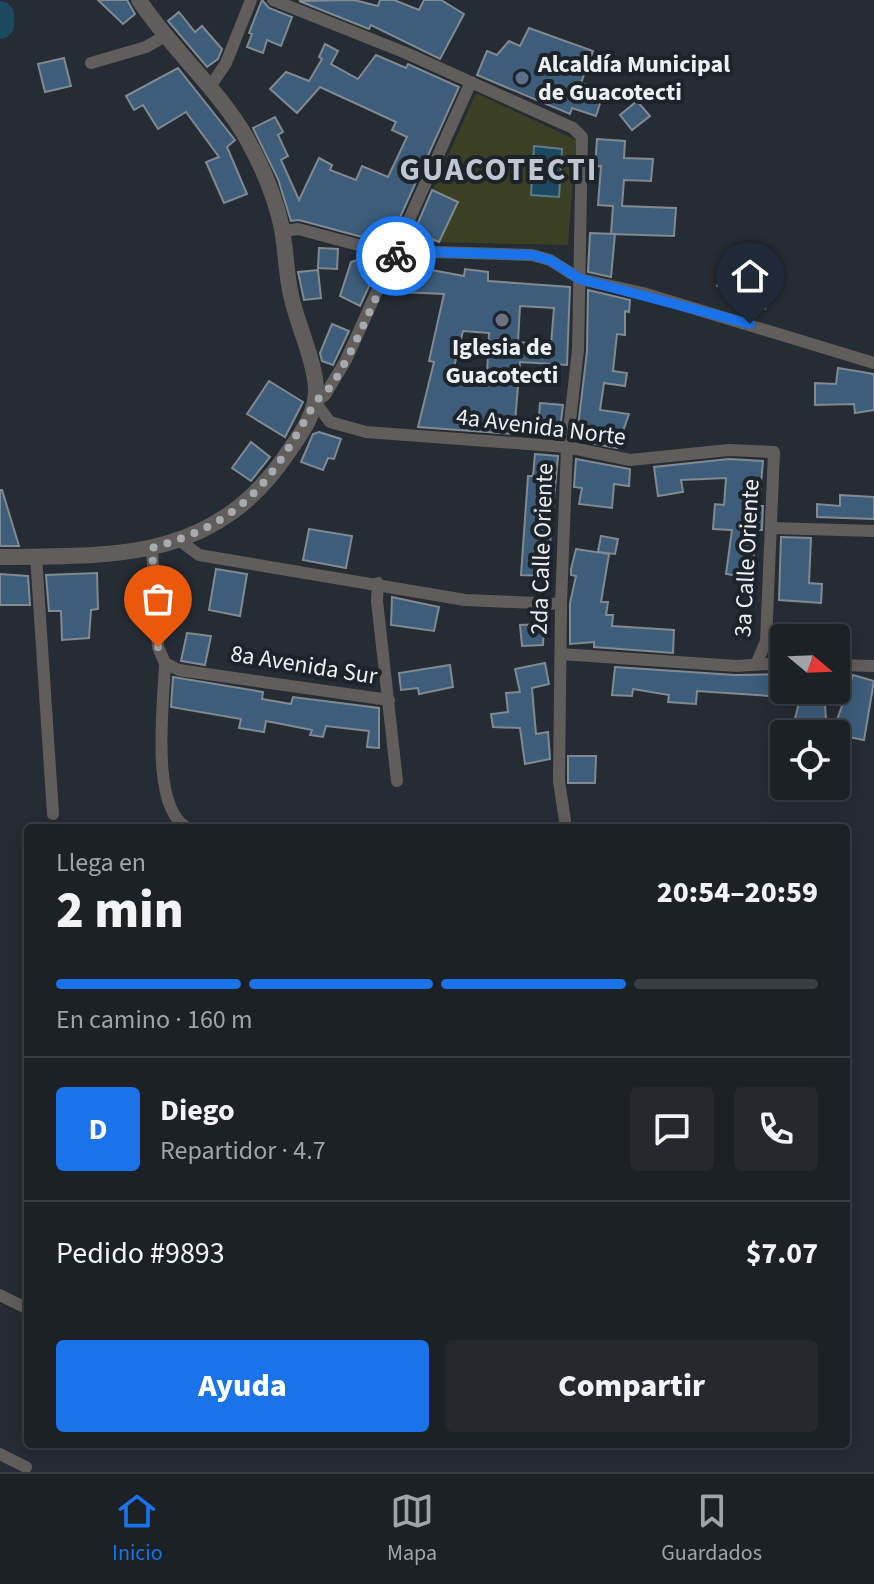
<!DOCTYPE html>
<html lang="es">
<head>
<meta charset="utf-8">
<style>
	body { margin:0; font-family:"Source Sans 3",sans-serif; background:#25292e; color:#f1f3f6; height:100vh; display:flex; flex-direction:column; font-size:30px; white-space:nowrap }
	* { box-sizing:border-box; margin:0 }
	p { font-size:26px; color:#a0a3a7 }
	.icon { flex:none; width:44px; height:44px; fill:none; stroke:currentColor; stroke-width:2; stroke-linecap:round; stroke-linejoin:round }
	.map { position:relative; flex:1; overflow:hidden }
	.sheet { position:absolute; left:24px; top:824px; width:826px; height:624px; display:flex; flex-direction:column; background:#1c2126; border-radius:8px; box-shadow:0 4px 20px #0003,0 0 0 2px #3a3e43 }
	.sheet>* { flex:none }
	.needle { width:52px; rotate:109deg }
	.fabs { position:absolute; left:770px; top:624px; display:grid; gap:16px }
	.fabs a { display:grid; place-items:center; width:80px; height:80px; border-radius:8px; background:#1c2126; box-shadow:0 4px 20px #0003,0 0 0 2px #3a3e43; font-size:40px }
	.pin { position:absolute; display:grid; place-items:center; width:68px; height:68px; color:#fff; margin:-82px -34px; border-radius:50% 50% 50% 0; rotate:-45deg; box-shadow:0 0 8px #0007 }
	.pin .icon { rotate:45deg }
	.courier { position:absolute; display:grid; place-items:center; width:80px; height:80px; margin:-40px; border:6px solid #1a73e8; border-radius:50%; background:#fff; color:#222; box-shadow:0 2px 10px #0007 }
	.head em { font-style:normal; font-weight:800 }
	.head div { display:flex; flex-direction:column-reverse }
	.head { display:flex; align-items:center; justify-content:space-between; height:136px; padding:0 32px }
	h1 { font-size:52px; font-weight:800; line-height:60px }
	.bar { display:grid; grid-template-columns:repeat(4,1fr); gap:12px 8px; align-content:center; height:96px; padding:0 32px }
	.bar i { height:10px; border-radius:6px; background:#3a3e43 }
	.bar .active { background:#1a73e8 }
	.bar p { grid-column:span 4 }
	.line { display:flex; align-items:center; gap:20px; padding:0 32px; border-top:2px solid #3a3e43 }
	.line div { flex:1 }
	.round { display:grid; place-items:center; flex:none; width:84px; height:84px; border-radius:8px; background:#25292e }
	.button { display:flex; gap:16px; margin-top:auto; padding:16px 32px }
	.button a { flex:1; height:92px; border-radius:8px; background:#1a73e8; color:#fff; font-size:32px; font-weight:800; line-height:92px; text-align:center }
	.button a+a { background:#25292e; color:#f1f3f6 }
	.menu { display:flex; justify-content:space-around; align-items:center; height:112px; border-top:2px solid #3a3e43; background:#1c2126; font-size:22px; color:#a0a3a7 }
	.menu a { display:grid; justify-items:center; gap:4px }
	.menu .active { color:#1a73e8 }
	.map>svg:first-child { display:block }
	.green { fill:#3b3f24 }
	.water { fill:#1d4960; stroke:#5b7b8d; stroke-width:2 }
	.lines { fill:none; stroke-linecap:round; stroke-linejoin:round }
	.river { stroke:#1d4960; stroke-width:28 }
	.building { fill:#3d5d7b; stroke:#818991; stroke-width:2; fill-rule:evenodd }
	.minor { stroke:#615d5a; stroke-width:12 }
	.tertiary { stroke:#615d5a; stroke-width:16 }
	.done { stroke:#a6abb1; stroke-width:8; stroke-dasharray:0 14.4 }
	.route { stroke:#1a73e8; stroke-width:10 }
	.service-dot { fill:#5c6f8a; stroke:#1c2329; stroke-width:3 }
	.worship-dot { fill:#6b7280; stroke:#1c2329; stroke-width:3 }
	.labels { text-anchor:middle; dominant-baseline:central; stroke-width:8; stroke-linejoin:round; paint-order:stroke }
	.poi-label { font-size:24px; font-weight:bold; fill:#ecf0f5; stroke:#1c2329; text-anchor:start }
	.street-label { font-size:24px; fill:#ecf0f5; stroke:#1c2329 }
	.district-label { font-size:32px; font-weight:bold; letter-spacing:2px; fill:#bfc8d1; stroke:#1c2329 }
</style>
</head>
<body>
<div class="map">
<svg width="874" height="1472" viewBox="0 0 874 1472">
	<rect width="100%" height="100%" fill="#252c33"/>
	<polygon class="green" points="476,93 576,140 568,245 418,242 411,239"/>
	<polygon class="water" points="534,146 562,149 559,197 531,195"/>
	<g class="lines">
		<polyline class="river" points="0,15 0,25"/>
	</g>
	<g class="building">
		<polygon points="98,0 127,0 135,14 123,24"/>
		<polygon points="262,0 269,8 292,17 281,46 267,40 263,53 247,47 252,34 249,33"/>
		<polygon points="354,0 378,6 380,0 394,0 419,10 424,0 441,0 464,14 440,59 371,25 369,29 299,1"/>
		<polygon points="179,12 195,32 202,26 222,49 218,59 207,67 168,21"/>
		<polygon points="529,28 593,51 581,83 604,91 596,116 572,108 570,114 477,75 487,51 497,55 509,41 520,46"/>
		<polygon points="325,44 338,51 331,64 358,79 376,55 406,68 408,64 459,87 388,244 299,220 291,221 278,179 253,128 275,117 283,132 278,135 288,156 281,160 299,200 319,158 332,165 330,170 356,180 362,166 388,177 407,137 392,130 396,122 320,87 297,113 270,89 286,72 309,81 322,59 319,57"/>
		<polygon points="64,58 71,86 45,92 38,64"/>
		<polygon points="178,68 235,140 227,147 247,194 224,203 206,162 219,157 186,112 158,129 143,105 134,110 126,96"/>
		<polygon points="637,101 650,116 632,130 620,115"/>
		<polygon points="597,139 625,141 624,158 653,159 651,181 624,180 622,206 676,208 674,236 611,234 613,206 598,205 601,166 595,167"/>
		<polygon points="432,190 458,202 439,242 414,232"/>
		<polygon points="590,233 615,234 611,277 588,272"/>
		<polygon points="319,248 338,249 337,269 318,268"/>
		<polygon points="367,257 381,260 360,306 340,296 351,262"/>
		<polygon points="724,263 777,274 765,309 745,303 748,295 717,286"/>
		<path d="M399,264L464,276L465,269L488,272V281L570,287L567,365L520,362L514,434L418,427L434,362L429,361L444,294L400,292L389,287ZM520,306L554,308L551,345L518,342ZM463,331L489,333L487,375L454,367Z"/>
		<polygon points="318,270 321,298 304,300 298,272"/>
		<polygon points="588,290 630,300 629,312 625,311 625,335 617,334 613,371 627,373 625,386 604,383 600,410 629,414 617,448 595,444 600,430 578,427 587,351"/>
		<polygon points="332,324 349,331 333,365 322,361 320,353"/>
		<polygon points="838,368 874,374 874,410 855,413 854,404 815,405 815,383 836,384"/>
		<polygon points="269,381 303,402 285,437 247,414"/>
		<polygon points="540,403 563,405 560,430 538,428"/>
		<polygon points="319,432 341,439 334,459 328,458 323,470 301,462 313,434"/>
		<polygon points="251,442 270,457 251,481 232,468"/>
		<polygon points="535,454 558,456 547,576 521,575 528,476 533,476"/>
		<polygon points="576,459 630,469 629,486 614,484 612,508 579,504 582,488 574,487"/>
		<polygon points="729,459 763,461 759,506 763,506 762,530 757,530 751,578 726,574 732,530 713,529 715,504 724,505 726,478 681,480 683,492 658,496 654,467"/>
		<polygon points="0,490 2,490 19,546 0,546"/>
		<polygon points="840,495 874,497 874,519 817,517 817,504 840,506"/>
		<polygon points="309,529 352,536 346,568 303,560"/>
		<polygon points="601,536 618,539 615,554 598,552"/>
		<polygon points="781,537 811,538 809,583 822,584 821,603 779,600"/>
		<polygon points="576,549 609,554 601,602 608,602 606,615 613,615 612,626 674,630 673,653 594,647 594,642 570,644 570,603 576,576 571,575 571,569"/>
		<polygon points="216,569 247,574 240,616 209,610"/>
		<polygon points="97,573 98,609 91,610 89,638 62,640 61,611 49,611 46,575"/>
		<polygon points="0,574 28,576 30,605 0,605"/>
		<polygon points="392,597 439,607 434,631 391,625"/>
		<polygon points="544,624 543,645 522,646 520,625"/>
		<polygon points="187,633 211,636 205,665 181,661"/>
		<polygon points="545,663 549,684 532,688 536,734 548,732 550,759 525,764 520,728 493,727 491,714 508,712 506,693 520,692 515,669"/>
		<polygon points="450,665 453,687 419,694 418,688 401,690 399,673"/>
		<polygon points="615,667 735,675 784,674 784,697 697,691 696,704 668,702 669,695 633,689 632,696 612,695"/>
		<polygon points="853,675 874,681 864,740 832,734"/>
		<polygon points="173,677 263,692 262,699 291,704 293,697 379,708 379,748 367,747 369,731 326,726 323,737 310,735 312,730 266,721 264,732 239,728 241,719 171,707"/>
		<polygon points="802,690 824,690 827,734 801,733 802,729 793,727"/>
		<polygon points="568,756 596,756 595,783 568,783"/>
	</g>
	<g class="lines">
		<g class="minor">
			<polyline points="273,0 406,53 573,128 582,137 578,350 567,447 561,604 559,781 565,821"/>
			<polyline points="91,63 146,47 165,36"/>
			<polyline points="471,82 346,360 325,395 315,402 330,422 366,432 567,447 630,460 729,450 774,452 766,641 757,662"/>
			<polyline points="210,87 226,63 251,0"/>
			<polyline points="283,231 298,229 396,255 433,252 532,255 550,260 580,279 643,293 874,363"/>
			<polyline points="773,528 874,531"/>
			<polyline points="179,540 199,555 465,600 561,604"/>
			<path d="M152,548L158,647L165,663C164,701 149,809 188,828"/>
			<polyline points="36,556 53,814"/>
			<polyline points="378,583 377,601 397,781"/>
			<polyline points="561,654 736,666 784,663"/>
			<polyline points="165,663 179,670 389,700"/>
			<polyline points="836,665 874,666"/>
			<polyline points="0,1295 28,1309"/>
			<polyline points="0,1454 26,1467"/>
		</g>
		<path class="tertiary" d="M0,557C117,556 214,561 287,454C300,435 317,413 316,389C315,361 297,324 291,295C286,273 286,251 282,229C276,199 262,166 247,139C218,88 171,49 139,0"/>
	</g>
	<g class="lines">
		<path class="done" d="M158,647L152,548C243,522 270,484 314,404C319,397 328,391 334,382C358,342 375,297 396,256"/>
		<polyline class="route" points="396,256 433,252 532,255 550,260 580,279 750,324"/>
	</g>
	<circle class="service-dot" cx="522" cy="78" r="8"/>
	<circle class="worship-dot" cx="502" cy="320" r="8"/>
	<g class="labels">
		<g class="poi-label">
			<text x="538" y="64">Alcaldía Municipal<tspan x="538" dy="28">de Guacotecti</tspan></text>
			<text x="502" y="347" text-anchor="middle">Iglesia de<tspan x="502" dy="28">Guacotecti</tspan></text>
		</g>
		<g class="street-label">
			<text transform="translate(541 427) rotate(7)">4a Avenida Norte</text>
			<text transform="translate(542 549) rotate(-88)">2da Calle Oriente</text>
			<text transform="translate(747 558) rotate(-87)">3a Calle Oriente</text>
			<text transform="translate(304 665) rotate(9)">8a Avenida Sur</text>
		</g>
		<g class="district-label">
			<text x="499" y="170">GUACOTECTI</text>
		</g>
	</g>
</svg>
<div class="fabs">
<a><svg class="needle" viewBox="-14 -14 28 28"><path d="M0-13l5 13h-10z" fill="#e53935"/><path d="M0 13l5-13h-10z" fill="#a0a3a7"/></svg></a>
<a><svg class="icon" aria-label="locate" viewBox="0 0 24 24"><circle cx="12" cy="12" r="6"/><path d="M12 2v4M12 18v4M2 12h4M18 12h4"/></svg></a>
</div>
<div class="pin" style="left:158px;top:647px;background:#ea580c"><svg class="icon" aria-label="bag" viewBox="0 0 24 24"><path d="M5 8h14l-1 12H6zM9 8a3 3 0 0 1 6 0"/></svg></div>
<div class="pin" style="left:750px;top:324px;background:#1f2937"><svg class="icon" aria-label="home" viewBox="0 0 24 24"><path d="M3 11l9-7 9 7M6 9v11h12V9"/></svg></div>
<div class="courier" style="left:396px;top:256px"><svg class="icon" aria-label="bike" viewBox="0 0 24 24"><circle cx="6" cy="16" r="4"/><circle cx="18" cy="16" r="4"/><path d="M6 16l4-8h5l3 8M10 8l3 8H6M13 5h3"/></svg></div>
<section class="sheet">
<div class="head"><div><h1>2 min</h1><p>Llega en</p></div><em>20:54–20:59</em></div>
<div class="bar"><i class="active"></i><i class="active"></i><i class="active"></i><i></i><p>En camino · 160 m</p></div>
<div class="line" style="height:144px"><b class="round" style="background:#1a73e8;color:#fff">D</b><div><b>Diego</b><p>Repartidor · 4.7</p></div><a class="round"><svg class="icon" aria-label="chat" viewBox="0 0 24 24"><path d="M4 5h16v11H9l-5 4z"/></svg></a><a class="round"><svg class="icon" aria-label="phone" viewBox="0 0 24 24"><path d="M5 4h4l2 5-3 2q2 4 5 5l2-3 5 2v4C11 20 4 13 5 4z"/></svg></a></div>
<div class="line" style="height:104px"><div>Pedido #9893</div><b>$7.07</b></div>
<div class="button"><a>Ayuda</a><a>Compartir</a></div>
</section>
</div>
<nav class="menu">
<a class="active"><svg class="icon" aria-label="home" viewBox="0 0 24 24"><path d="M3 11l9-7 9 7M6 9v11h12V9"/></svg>Inicio</a>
<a><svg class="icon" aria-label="map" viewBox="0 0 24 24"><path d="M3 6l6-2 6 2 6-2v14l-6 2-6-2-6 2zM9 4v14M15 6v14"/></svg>Mapa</a>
<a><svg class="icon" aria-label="saved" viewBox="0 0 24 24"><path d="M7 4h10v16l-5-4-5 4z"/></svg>Guardados</a>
</nav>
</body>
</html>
